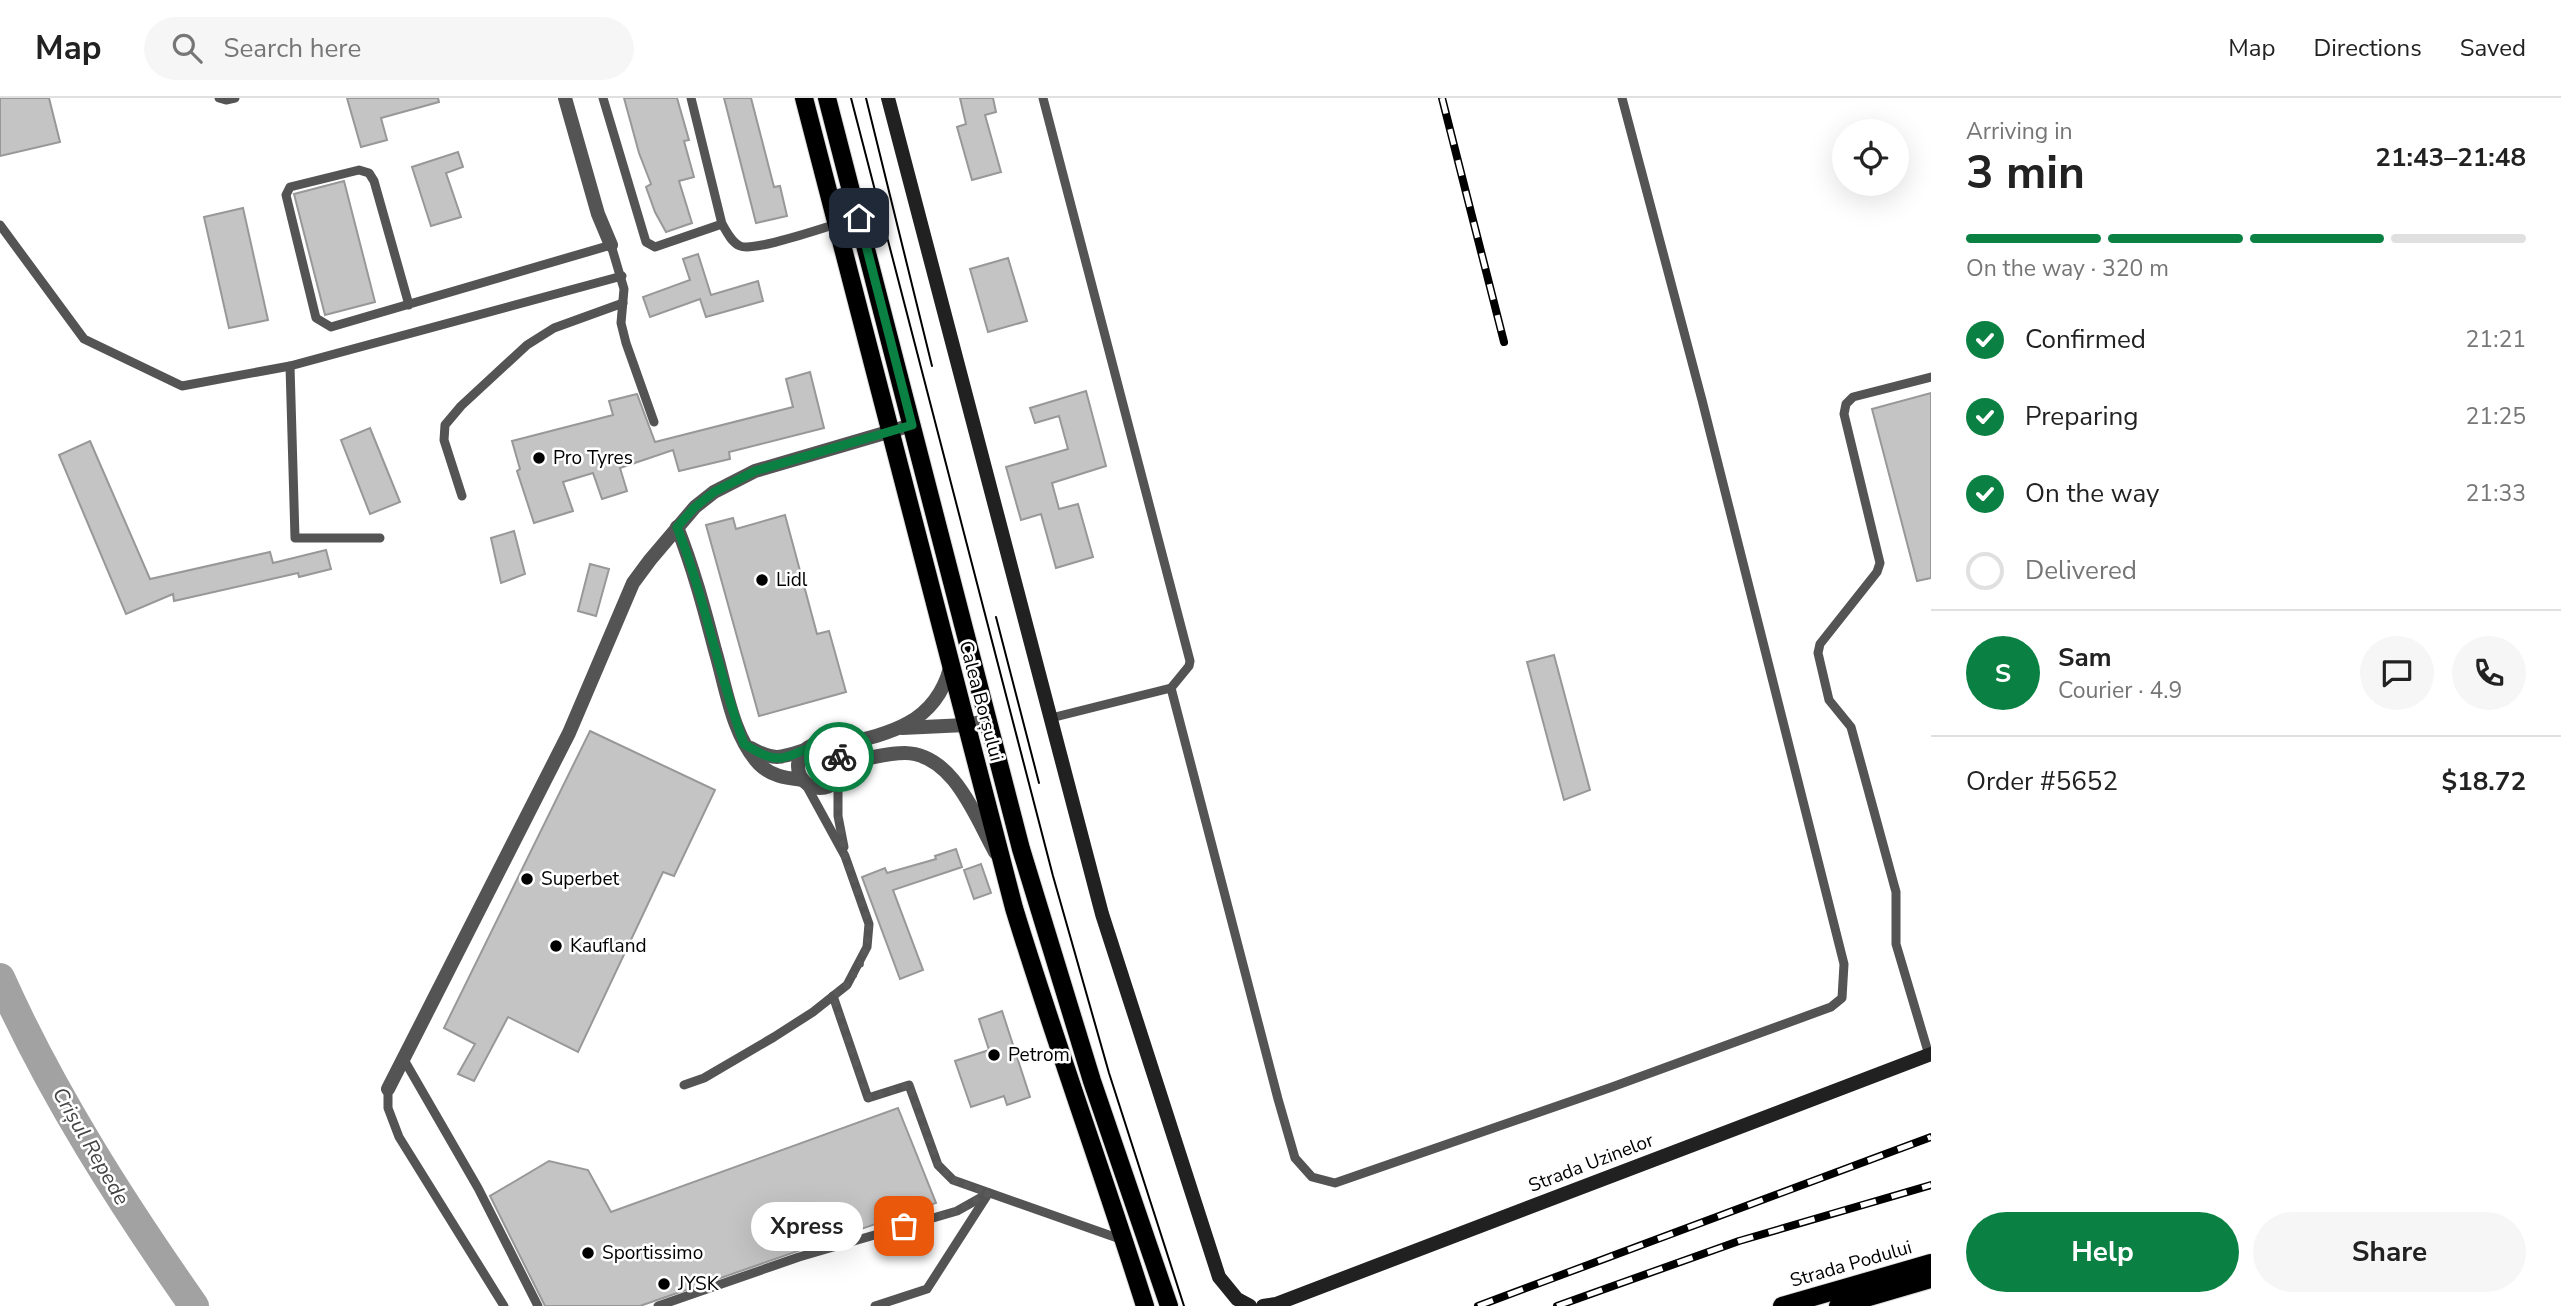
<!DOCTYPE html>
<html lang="en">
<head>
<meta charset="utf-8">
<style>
	body { margin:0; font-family:"Nunito Sans",sans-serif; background:#f6f6f6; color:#222; height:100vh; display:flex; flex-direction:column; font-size:26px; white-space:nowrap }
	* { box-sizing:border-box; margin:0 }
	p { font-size:23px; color:#767676 }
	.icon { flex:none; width:38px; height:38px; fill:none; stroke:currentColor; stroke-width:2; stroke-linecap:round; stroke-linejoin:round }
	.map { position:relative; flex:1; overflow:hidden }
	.side { display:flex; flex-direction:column; background:#fff; width:630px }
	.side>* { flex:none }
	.tools { position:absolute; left:1832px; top:21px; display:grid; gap:14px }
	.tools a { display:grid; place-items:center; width:77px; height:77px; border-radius:50%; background:#fff; box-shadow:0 7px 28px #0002; font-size:35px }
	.pin { position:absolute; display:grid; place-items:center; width:60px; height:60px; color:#fff; margin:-30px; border-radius:14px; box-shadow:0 4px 10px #0006 }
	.courier { position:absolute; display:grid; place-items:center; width:70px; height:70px; margin:-35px; border:5px solid #0b8043; border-radius:50%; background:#fff; color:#222; box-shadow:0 2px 9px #0007 }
	.bubble { position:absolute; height:49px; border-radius:24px; background:#fff; box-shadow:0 7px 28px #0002; font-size:23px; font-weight:700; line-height:49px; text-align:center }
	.headline em { font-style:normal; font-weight:700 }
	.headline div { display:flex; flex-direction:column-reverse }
	.headline { display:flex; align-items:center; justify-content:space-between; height:119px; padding:0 35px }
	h1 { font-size:46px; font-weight:700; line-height:52px }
	.bar { display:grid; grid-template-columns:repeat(4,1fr); gap:10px 7px; align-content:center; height:84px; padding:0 35px }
	.bar i { height:9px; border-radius:5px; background:#e0e0e0 }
	.bar .on { background:#0b8043 }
	.bar p { grid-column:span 4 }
	.line { display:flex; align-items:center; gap:18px; padding:0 35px; border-top:2px solid #e0e0e0 }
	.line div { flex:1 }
	.round { display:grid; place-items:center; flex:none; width:74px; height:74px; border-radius:37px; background:#f6f6f6 }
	ol { padding:0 35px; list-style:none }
	li { display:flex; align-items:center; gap:21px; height:77px }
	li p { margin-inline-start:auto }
	li .icon { padding:7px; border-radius:50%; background:#0b8043; color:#fff; stroke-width:4 }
	li:last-child { color:#767676 }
	li i { width:38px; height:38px; border:4px solid #e0e0e0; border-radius:50% }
	.button { display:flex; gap:14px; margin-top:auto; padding:14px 35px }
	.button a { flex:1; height:80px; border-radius:42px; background:#0b8043; color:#fff; font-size:28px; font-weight:700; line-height:80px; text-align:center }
	.button a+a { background:#f6f6f6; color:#222 }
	header { display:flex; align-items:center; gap:42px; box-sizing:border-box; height:98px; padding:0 35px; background:#fff; border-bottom:2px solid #e0e0e0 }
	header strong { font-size:33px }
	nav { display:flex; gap:38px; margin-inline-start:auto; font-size:24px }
	.search { width:490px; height:63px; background:#f6f6f6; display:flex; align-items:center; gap:18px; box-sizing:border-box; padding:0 24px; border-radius:38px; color:#767676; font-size:26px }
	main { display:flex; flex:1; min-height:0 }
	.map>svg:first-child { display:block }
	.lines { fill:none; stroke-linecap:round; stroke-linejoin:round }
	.river { stroke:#a2a2a2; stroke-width:30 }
	.building { fill:#c4c4c4; stroke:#989898; stroke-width:2 }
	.primary-casing { stroke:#dbdbdb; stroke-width:20 }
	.lane { stroke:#545454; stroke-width:9 }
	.street { stroke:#545454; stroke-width:14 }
	.secondary { stroke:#212121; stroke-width:14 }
	.primary { stroke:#000; stroke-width:18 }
	.tram { stroke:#000; stroke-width:2 }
	.rail-casing { stroke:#000; stroke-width:8 }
	.rail { stroke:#fff; stroke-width:5; stroke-dasharray:16; stroke-linecap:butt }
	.done { stroke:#595959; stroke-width:7; stroke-dasharray:0 12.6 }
	.route { stroke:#0b8043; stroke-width:9 }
	.poi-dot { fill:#000; stroke:#fff; stroke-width:2.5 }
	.labels { text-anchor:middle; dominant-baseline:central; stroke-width:5; stroke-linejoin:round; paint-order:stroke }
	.poi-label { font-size:19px; fill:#000; stroke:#fff; text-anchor:start }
	.street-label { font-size:19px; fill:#000; stroke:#fff }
	.water-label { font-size:21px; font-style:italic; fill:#434343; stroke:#fff }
</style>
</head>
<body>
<header>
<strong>Map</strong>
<div class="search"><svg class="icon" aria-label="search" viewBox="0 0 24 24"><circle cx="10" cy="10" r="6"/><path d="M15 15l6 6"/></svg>Search here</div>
<nav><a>Map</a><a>Directions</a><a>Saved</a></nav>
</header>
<main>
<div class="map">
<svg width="1931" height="1208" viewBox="0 0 1931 1208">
	<rect width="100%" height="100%" fill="#fff"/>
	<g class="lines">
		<path class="river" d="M0,880C52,996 121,1104 194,1208"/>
	</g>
	<g class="building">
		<polygon points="0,0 49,0 60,44 0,58"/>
		<polygon points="347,0 438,0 439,4 381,20 387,42 361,49"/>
		<polygon points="624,0 677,0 689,42 684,43 694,79 679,83 692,125 666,134 655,114 646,89 651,86 639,55"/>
		<polygon points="724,0 751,0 774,89 780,88 787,118 756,125"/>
		<polygon points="960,0 993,0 996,14 985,17 1001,74 972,82 957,29 966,26"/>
		<polygon points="458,54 463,69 446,75 461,119 431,128 412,69"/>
		<polygon points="344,83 375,204 325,217 294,96"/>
		<polygon points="243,110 268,222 229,230 204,119"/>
		<polygon points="698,156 711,197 758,183 763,203 706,219 700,201 650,219 643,199 690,182 683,161"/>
		<polygon points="1008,160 1027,223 988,234 970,171"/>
		<polygon points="810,274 824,330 729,354 730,361 679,373 673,352 620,370 627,393 602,401 593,375 563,384 573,413 534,425 517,373 520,371 512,343 613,317 609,303 637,296 655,344 793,309 786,281"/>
		<polygon points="1086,293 1106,368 1052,385 1059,411 1078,406 1093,459 1056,470 1041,416 1021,422 1006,369 1068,351 1059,318 1035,325 1030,310"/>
		<polygon points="1931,295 1931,480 1917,483 1872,311"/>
		<polygon points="370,330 400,404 370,416 341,342"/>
		<polygon points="90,343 150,481 270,454 273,465 326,452 331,471 299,479 298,475 174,503 173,496 126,516 59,357"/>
		<polygon points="785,417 817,536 829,533 846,594 759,618 706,427 733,420 736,431"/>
		<polygon points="514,433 525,476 501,485 491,440"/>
		<polygon points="590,466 609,471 596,518 578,513"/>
		<polygon points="1554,557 1590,692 1564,702 1527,564"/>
		<polygon points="590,633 715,692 674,778 663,774 578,954 508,919 474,983 458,976 475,946 444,930"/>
		<polygon points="956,751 962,769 893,792 923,872 900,881 862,779 885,770 887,775 936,761 935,758"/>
		<polygon points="981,766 991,795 974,801 964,772"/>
		<polygon points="1002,913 1030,999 1007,1007 1004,998 971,1009 955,963 989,952 979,921"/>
		<polygon points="898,1010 936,1105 640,1208 545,1208 490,1098 549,1063 588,1072 611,1114"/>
	</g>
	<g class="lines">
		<defs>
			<g id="primary">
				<path d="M804,0L1014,810C1055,944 1103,1075 1145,1208"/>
				<polyline points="827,0 1021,751 1092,983 1169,1208"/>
				<polyline points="1782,1208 1931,1165"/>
				<polyline points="1838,1208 1931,1181"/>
			</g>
		</defs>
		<use href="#primary" class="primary-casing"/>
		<g class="lane">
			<polyline points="219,0 226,2 235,0"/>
			<polyline points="603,0 646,144 655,149 722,126"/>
			<path d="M691,0L722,126C727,134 731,144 740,148C754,154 819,131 837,126"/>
			<polyline points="1043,0 1190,563 1189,568 1171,590"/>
			<polyline points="0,127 84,241 182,288 290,268 622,178"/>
			<polyline points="409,207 374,83 369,75 359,72 290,89 286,97 316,220 331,229 611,147 624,191 621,225 626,245 654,324"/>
			<polyline points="290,268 295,440 380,440"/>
			<polyline points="462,398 444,342 445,327 461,308 527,247 554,230 623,205"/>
			<polyline points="1051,620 1171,590 1278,1001 1295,1060 1312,1079 1335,1085 1612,989 1831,909 1842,900 1844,866 1702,302 1622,0"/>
			<polyline points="838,681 838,718 844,749"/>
			<polyline points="833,898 868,1000 909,987 938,1067 953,1082 1123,1142"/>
			<polyline points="1929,957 1896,846 1896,794 1851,629 1829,602 1818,555 1820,546 1877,474 1880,465 1844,316 1846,306 1853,299 1931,279"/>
			<polyline points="403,960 478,1090 538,1208"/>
			<polyline points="684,987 704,980 774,939 813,914 847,887 867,849 869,826 845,758 805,685"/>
			<polyline points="388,991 388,1010 399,1039 504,1208"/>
			<polyline points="658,1208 799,1159 957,1113 989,1095"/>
			<polyline points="875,1208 927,1191 988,1096"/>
		</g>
		<g class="street">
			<polyline points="565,0 598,116 611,147"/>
			<path d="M677,429C693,469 704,510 715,552C726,589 732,637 759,666C772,679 787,680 803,682"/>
			<polyline points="902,630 966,627 988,623"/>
			<circle cx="820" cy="668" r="22"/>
			<path d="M830,649C882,637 934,630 950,570"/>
			<path d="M751,650C774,663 781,660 805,652"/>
			<path d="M842,667C862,662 884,655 905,655C953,656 975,718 995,754"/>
			<polyline points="388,991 569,635 633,485 650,462 695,409 714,394 755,373 912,327"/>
		</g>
		<g class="secondary">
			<polyline points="888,0 1102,816 1219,1179 1237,1201 1250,1208"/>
			<polyline points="1263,1208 1276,1206 1931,956"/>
		</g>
		<use href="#primary" class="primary"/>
		<g class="tram">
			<polyline points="851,0 1053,778 1109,975 1184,1208"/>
			<polyline points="866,0 932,268"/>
			<polyline points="996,519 1039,685"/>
		</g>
		<defs>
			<g id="rail">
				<polyline points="1442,0 1504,244"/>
				<polyline points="1478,1208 1931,1039"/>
				<polyline points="1557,1208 1739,1143 1931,1087"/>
			</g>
		</defs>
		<use href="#rail" class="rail-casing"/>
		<use href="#rail" class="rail"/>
	</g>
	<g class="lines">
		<polyline class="done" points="839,659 842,667 838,681 838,718 845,758 869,826 867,849 860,867 847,887 833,898 868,1000 909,987 938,1067 953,1082 989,1095 957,1113 904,1128"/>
		<path class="route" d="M839,659C823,633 802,658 780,660C767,661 755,652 744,646C718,575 705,500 677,429L695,409L714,394L755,373L912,327L859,120"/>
	</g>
	<g class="poi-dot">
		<circle cx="539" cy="360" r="7"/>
		<circle cx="762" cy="482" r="7"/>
		<circle cx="527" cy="781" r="7"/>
		<circle cx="556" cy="848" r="7"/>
		<circle cx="994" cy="957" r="7"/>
		<circle cx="588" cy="1155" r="7"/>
		<circle cx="664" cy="1186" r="7"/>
	</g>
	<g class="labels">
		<g class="poi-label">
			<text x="553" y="360">Pro Tyres</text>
			<text x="776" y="482">Lidl</text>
			<text x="541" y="781">Superbet</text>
			<text x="570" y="848">Kaufland</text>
			<text x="1008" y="957">Petrom</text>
			<text x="602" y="1155">Sportissimo</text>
			<text x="678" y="1186">JYSK</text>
		</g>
		<g class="street-label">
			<text transform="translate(981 603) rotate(75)">Calea Borșului</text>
			<text transform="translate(1591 1065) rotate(-21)">Strada Uzinelor</text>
			<text transform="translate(1851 1166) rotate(-16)">Strada Podului</text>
		</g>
		<g class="water-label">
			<text transform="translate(91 1048) rotate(60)">Crișul Repede</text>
		</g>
	</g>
</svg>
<div class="tools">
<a><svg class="icon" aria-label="locate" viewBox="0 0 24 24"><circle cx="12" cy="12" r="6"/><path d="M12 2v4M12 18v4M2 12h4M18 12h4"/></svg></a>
</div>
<div class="pin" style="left:904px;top:1128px;background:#ea580c"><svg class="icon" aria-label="bag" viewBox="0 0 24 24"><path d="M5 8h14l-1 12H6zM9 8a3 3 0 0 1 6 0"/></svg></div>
<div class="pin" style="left:859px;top:120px;background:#1f2937"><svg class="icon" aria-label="home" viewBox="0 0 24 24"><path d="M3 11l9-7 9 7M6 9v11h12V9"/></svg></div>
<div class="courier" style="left:839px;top:659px"><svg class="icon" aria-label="bike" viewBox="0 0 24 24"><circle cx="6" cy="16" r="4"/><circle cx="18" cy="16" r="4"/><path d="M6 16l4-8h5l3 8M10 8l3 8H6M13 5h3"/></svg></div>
<div class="bubble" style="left:751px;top:1104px;width:112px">Xpress</div>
</div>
<section class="side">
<div class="headline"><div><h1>3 min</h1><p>Arriving in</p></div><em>21:43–21:48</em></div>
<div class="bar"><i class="on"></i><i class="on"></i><i class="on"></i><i></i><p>On the way · 320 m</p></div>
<ol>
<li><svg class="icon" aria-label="check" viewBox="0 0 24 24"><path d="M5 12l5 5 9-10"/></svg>Confirmed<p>21:21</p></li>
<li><svg class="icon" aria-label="check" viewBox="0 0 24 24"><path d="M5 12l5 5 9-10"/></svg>Preparing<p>21:25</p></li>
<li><svg class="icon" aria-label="check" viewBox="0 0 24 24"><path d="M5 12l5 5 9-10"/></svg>On the way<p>21:33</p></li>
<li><i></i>Delivered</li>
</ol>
<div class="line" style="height:126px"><b class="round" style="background:#0b8043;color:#fff">S</b><div><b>Sam</b><p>Courier · 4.9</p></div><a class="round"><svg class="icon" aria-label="chat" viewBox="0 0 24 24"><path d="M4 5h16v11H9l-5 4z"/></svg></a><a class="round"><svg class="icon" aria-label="phone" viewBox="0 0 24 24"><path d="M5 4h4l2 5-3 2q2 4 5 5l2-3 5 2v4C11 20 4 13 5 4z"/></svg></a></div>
<div class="line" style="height:91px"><div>Order #5652</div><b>$18.72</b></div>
<div class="button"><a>Help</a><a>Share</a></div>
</section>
</main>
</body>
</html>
